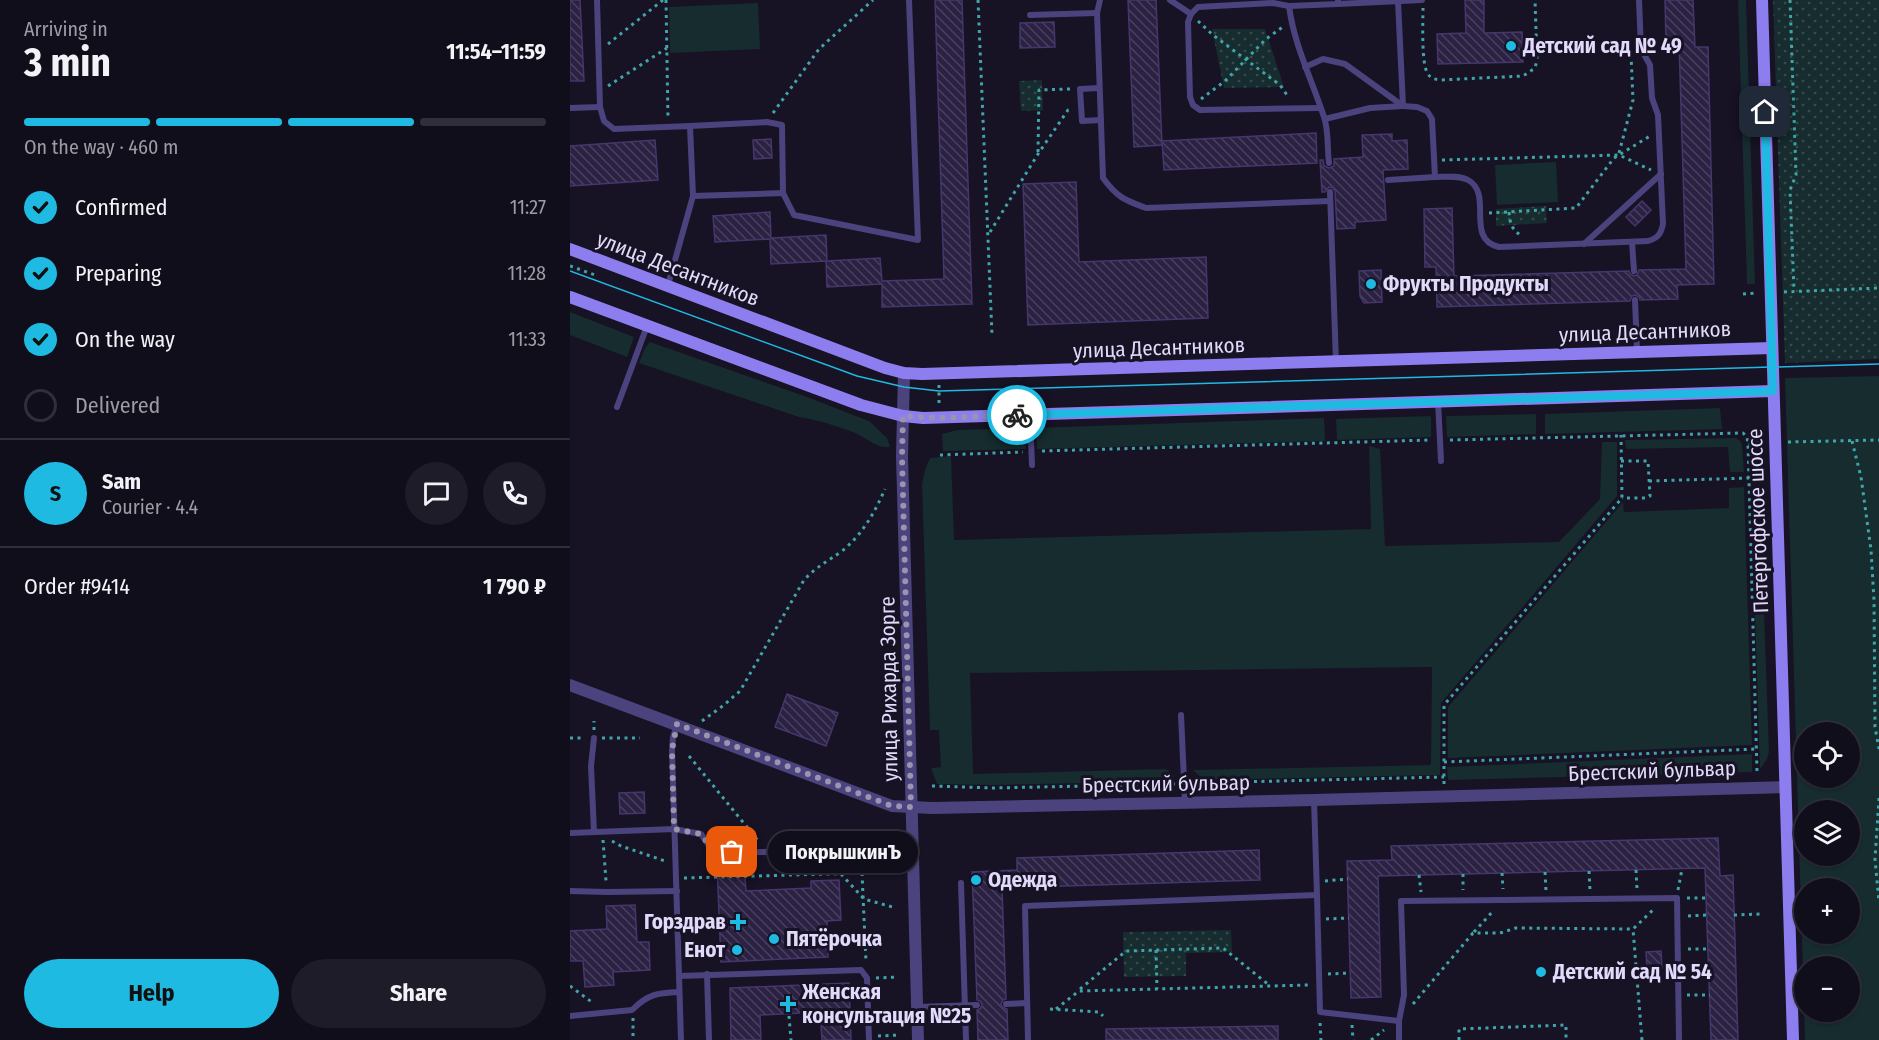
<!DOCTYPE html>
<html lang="en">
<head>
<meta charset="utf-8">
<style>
	body { margin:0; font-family:"Fira Sans Condensed",sans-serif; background:#1e1c28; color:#f1f3f6; height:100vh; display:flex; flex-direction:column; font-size:22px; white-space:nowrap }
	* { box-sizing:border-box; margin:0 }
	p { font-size:20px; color:#9c9ca3 }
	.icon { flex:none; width:33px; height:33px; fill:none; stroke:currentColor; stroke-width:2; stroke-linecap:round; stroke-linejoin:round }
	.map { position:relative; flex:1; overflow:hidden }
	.details { display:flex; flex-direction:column; background:#110e1b; width:570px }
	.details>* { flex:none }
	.buttons { position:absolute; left:1224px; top:722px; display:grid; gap:12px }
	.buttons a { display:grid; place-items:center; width:66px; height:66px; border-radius:50%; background:#110e1b; box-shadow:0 2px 4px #0004,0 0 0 2px #302e3a; font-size:30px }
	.pin { position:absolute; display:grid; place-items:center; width:51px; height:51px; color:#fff; margin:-26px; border-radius:12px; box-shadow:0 3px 9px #0006 }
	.courier { position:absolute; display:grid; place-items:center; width:60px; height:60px; margin:-30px; border:4px solid #1fbae2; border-radius:50%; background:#fff; color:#222; box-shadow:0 2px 8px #0007 }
	.bubble { position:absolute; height:42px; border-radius:21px; background:#110e1b; box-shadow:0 2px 4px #0004,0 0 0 2px #302e3a; font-size:20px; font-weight:700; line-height:42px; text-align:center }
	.overview em { font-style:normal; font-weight:700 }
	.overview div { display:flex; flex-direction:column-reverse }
	.overview { display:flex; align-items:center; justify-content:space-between; height:102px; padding:0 24px }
	h1 { font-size:39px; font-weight:700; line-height:45px }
	.bar { display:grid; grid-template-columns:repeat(4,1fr); gap:9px 6px; align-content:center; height:72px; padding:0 24px }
	.bar i { height:8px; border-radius:4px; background:#302e3a }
	.bar .selected { background:#1fbae2 }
	.bar p { grid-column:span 4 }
	.line { display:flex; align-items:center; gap:15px; padding:0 24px; border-top:2px solid #302e3a }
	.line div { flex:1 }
	.round { display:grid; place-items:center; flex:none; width:63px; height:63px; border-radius:32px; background:#1e1c28 }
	ol { padding:0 24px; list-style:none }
	li { display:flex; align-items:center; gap:18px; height:66px }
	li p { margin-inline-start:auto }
	li .icon { padding:6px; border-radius:50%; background:#1fbae2; color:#111; stroke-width:4 }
	li:last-child { color:#9c9ca3 }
	li i { width:33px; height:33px; border:3px solid #302e3a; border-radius:50% }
	.primary-button { display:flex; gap:12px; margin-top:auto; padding:12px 24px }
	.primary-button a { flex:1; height:69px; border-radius:36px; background:#1fbae2; color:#111; font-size:24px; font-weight:700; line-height:69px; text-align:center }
	.primary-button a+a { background:#1e1c28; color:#f1f3f6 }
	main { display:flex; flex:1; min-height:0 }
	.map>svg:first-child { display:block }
	.green { fill:#162c2e; fill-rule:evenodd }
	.park { fill:url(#park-dots) }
	.building { fill:url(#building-back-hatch); stroke:#46366c; stroke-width:1.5 }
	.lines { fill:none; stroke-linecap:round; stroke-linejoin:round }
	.path { stroke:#3fa5a9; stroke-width:3; stroke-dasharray:3 4.5; stroke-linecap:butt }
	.lane { stroke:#4b437d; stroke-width:6 }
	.street { stroke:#4b437d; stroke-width:12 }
	.secondary { stroke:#8c7eee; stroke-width:12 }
	.tram { stroke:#1fbae2; stroke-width:1.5 }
	.done { stroke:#9a94af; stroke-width:6; stroke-dasharray:0 10.8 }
	.route { stroke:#1fbae2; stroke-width:8 }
	.poi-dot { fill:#1fbae2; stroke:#171224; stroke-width:2 }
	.labels { text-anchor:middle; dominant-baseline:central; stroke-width:6; stroke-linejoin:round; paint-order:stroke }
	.poi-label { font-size:21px; font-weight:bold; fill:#e1dafa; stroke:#171224; text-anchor:start }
	.street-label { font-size:21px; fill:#e1dafa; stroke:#171224 }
</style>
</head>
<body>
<main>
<section class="details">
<div class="overview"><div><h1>3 min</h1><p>Arriving in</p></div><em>11:54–11:59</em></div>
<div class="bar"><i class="selected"></i><i class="selected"></i><i class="selected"></i><i></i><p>On the way · 460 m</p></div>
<ol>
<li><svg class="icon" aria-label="check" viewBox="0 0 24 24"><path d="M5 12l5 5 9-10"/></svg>Confirmed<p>11:27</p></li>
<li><svg class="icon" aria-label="check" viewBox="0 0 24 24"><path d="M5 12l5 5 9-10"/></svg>Preparing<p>11:28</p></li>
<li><svg class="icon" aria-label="check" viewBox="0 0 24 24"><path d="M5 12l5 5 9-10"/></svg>On the way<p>11:33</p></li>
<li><i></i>Delivered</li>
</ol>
<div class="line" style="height:108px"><b class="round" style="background:#1fbae2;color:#111">S</b><div><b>Sam</b><p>Courier · 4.4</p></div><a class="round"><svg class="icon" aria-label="chat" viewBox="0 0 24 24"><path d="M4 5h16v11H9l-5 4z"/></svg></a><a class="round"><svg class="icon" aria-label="phone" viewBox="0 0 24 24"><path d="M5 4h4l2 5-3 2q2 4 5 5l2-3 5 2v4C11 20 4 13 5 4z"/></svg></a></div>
<div class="line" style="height:78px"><div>Order #9414</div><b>1 790 ₽</b></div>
<div class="primary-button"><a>Help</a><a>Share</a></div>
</section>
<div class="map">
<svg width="1309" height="1040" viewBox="0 0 1309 1040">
	<defs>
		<pattern id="park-dots" width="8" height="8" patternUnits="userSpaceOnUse" patternTransform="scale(1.5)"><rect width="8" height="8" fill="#162c2e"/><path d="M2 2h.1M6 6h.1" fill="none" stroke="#384a4d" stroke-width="1.8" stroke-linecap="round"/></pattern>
		<pattern id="building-back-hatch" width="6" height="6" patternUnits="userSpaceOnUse" patternTransform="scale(1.5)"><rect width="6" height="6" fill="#2b2143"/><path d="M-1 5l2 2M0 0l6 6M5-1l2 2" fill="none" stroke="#49415f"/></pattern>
	</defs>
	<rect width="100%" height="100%" fill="#171224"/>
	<g class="green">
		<polygon points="1168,0 1176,0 1185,284 1177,284"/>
		<polygon points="188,3 190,49 100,53 99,7"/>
		<polygon points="986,162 988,202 927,205 925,165"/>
		<polygon points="0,312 64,337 57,357 0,335"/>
		<path d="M80,342L237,397L299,421L317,438L320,447C307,449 297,438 285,433C267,426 248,420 229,417L69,363L75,348Z"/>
		<path d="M1309,376V1040H1235L1215,378ZM1234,732H1280V777H1234ZM1234,810H1280V855H1234ZM1234,888H1280V933H1234ZM1234,966H1280V1011H1234Z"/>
		<polygon points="1150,408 1152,429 975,434 975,414"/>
		<polygon points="966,414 966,434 877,437 876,416"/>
		<polygon points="861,416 861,437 767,440 766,419"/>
		<polygon points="754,418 755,441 467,449 466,428"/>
		<polygon points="454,428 456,449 373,451 372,434 387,430"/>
		<polygon points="1166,438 1170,441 1172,445 1174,472 1160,472 1158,447 1056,449 1055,440"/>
		<polygon points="1032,442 1047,442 1047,496 871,703 870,775 634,780 623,770 861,765 862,667 400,673 403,774 596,769 604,776 604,781 423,785 367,784 361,768 371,767 369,730 360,730 352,484 355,470 360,458 381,456 384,540 801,529 799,446 810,449 815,546 989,542 1030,499"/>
		<polygon points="1174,487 1182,745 878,758 878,707 1053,502 1054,512 1159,508 1159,488"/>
		<polygon points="1184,582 1193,582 1199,752 1197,759 1190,769"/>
		<polygon points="1182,754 1182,772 878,780 877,767"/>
	</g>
	<g class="park">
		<polygon points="1203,0 1309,0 1309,359 1215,363"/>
		<polygon points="642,29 695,29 714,87 654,88"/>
		<polygon points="472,80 473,110 451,111 449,81"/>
		<polygon points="976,206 977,223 926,226 926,209"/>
		<polygon points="661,930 662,952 616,953 616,976 554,977 553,932"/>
	</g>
	<g class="building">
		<polygon points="0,0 10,0 14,81 0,81"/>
		<polygon points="365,0 392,0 402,304 312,307 312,284 257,287 256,261 201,264 200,239 145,242 143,216 200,212 201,238 256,235 257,261 310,258 312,281 374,279"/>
		<polygon points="558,0 586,0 592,145 564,147"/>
		<polygon points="895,0 914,0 914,33 952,32 953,62 868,64 867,34 896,33"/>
		<polygon points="1095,0 1123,0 1125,47 1138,47 1144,284 1107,285 1108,299 1070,300 1069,297 1065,295 1062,296 1060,301 867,307 866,267 855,267 854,209 882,208 884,276 1059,271 1060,274 1064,276 1067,275 1069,270 1116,269 1109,42 1096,42"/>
		<polygon points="484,22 485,47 450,48 450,23"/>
		<polygon points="746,133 747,163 594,170 592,141"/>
		<polygon points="822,134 822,141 837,140 838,169 813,170 816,220 785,222 785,228 767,229 765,191 763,188 759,187 755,192 752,192 750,160 753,160 754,166 759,168 764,166 764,159 793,157 792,135"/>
		<polygon points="201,139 202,158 184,159 183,140"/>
		<polygon points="85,140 88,180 0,186 0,146"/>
		<polygon points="506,182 509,262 636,257 638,318 458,325 453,184"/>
		<polygon points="1072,201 1081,210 1065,226 1056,217"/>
		<polygon points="811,270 812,302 794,303 790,296 789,271"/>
		<polygon points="217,694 268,713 256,746 205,727"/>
		<polygon points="74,792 75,813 50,814 49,793"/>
		<polygon points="1148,838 1150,876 1163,875 1168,1040 1141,1040 1135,868 808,876 811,997 781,998 777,861 822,860 821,846"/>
		<polygon points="689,850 690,880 432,888 436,999 433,1000 431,1004 432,1007 437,1009 438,1040 408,1040 407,1010 411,1008 412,1004 410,1001 407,1000 402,872 447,870 447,858"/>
		<polygon points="174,864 176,891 241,888 241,881 269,880 271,920 257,921 258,957 151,962 147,865"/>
		<polygon points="65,905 67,942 79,942 80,970 43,972 44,985 15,987 13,961 0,961 0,931 37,929 36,906"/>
		<polygon points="1091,951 1092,968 1077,969 1076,952"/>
		<polygon points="279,983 281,1040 252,1040 250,1012 190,1015 191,1040 161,1040 160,988"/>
		<polygon points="708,1026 708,1040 536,1040 536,1029"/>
	</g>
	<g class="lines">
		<g class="path">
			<polyline points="96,0 98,119"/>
			<polyline points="408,0 422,335"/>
			<polyline points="1220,0 1226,175 1220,190 1224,291"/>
			<path d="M853,8C853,21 851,65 858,74C861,79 865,79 870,80L953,76L965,68L967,60L965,0"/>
			<polyline points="628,21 643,35 710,85 719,98"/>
			<polyline points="38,44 93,0"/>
			<polyline points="38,86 97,48"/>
			<polyline points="631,99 655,81 696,39 714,26"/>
			<polyline points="203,113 249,49 303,0"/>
			<polyline points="468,152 469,90 500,89"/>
			<polyline points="1049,153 1063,100 1061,54"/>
			<polyline points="872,160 1049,155 1081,170"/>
			<path d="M939,212C940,224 942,230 952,236"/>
			<polyline points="919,213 1006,208 1044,158 1080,136"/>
			<polyline points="420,232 468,154 498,110 502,109"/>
			<polyline points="0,266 28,276"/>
			<polyline points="1214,292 1309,288"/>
			<polyline points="1173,294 1187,293"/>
			<polyline points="369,385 369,405"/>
			<polyline points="880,440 1173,433 1177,437 1178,444 1187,772"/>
			<polyline points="1282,441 1291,477 1301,550 1304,600 1305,727 1309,749"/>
			<polyline points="1218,442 1309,440"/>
			<polyline points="1178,444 1189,443"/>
			<polyline points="472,451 861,440"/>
			<polyline points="370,455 453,452"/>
			<polyline points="1051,461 1078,461 1080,496 1075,498 1052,498"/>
			<polyline points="1079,481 1179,478"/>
			<path d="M132,721L154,705L170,691L234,580C247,566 257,562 272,551C292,535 305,512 315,489"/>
			<polyline points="24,730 24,721"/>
			<polyline points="0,738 13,738"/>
			<polyline points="32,738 70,738"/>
			<polyline points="119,756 190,843"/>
			<polyline points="874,762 1187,749"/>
			<polyline points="624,783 874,777"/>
			<polyline points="874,784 874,705 1052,498 1051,435"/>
			<polyline points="362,786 423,788 606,784"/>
			<polyline points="1309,798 1305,859 1309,902"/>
			<polyline points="33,840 36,881"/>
			<polyline points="42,841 51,846 95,861"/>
			<polyline points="208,864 217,875"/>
			<polyline points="1066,870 1067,889"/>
			<polyline points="1019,871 1020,890"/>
			<polyline points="975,872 976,891"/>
			<polyline points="292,873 296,962"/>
			<polyline points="932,873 933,889"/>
			<polyline points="271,874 294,899 326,908"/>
			<polyline points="893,874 893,890"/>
			<polyline points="849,875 851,892"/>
			<polyline points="114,878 296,873 324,857"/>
			<polyline points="755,881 778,879"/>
			<polyline points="1108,890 1112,869"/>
			<polyline points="1117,898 1136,898"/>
			<polyline points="1164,915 1191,914"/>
			<polyline points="1118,916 1136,915"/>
			<polyline points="756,919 779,918"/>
			<polyline points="904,932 924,910"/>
			<polyline points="1118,949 1138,949"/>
			<polyline points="586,950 587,989"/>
			<polyline points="758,974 780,973"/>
			<polyline points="306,978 328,977"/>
			<polyline points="0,986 23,1003"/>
			<polyline points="510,989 556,951 653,948 699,985"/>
			<polyline points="1117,995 1140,995"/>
			<polyline points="843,1004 903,933 930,933 946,928 1063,929"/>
			<polyline points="480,1009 529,1012 533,1016"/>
			<polyline points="486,1009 509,991 739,985"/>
			<polyline points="219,1016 221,1040"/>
			<polyline points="63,1018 63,1040"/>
			<polyline points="750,1023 751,1040"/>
			<polyline points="782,1025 783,1040"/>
			<polyline points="308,1036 330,1035"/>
			<polyline points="801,1040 814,1030"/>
			<polyline points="889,1040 889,1029 996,1025 996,1040"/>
			<polyline points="1072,1040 1063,929 1085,908"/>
		</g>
		<g class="lane">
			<polyline points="27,0 30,107 34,121 44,129 120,126 123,196 98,285"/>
			<path d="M530,0L527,13L533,178C547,197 554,200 576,208L760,201"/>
			<polyline points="600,0 621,14"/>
			<polyline points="768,4 852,0"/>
			<path d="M719,6C724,45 742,80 754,117C759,131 757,149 759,163"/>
			<polyline points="460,15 527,13"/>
			<path d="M735,67L753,59L775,64L833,106L847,107L857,111L862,119L865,177C875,177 889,175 898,180C924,194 894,239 929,247L1078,241C1088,238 1091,234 1093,224L1088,115L1082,98L1080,65L1071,49L1069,0"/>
			<polyline points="529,88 510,89 512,121 531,120"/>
			<polyline points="0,108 30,107"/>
			<polyline points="750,108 630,110 623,105 620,97 618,22 621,14 628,7 703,3 719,6 768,4 768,0"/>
			<polyline points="755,119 800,108 833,106 828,1"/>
			<polyline points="120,126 197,122 212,125 213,193"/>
			<polyline points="818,180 865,177"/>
			<polyline points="760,192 766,362"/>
			<polyline points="123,196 213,193 224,215 348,240 339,0"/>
			<polyline points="1062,242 1064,271"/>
			<polyline points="1014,244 1091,174"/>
			<polyline points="1065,300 1067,351"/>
			<polyline points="868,401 871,461"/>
			<polyline points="47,407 77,326"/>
			<polyline points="460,415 462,465"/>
			<polyline points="611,715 615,802"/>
			<polyline points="107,725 103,737 102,750 111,1040"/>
			<polyline points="24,832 21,766 24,738"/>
			<polyline points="0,833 104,829 131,834 144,853 198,852 251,859"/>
			<polyline points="391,883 396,1040"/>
			<polyline points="0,891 37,892 107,891"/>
			<polyline points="747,895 750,1012 829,1021 829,1040"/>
			<polyline points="137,974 139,1040"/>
			<polyline points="109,976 291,970 297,978 299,1040"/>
			<polyline points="436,1004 457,1003"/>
			<polyline points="348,1007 407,1005"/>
			<path d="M0,1016L62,1010C78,994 87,993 109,992"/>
			<polyline points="829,1021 834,995 831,901 1107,898 1109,1040"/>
			<polyline points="458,1040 455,906 747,895 744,800"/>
		</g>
		<g class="street">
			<polyline points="334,373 332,456 348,1040"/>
			<polyline points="0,685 322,806 362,808 744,800 1215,787"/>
		</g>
		<g class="secondary">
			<polyline points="1192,0 1223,1040"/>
			<polyline points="0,249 315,368 334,373 352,374 1202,348"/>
			<polyline points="0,297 291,405 333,416 353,418 1203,391"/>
		</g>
		<polyline class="tram" points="0,271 287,376 334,387 369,391 1309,364"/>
	</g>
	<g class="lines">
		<polyline class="done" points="162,852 144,852 131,834 104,829 102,750 107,724 322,806 341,807 332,456 333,416 369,418 447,415"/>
		<polyline class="route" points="447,415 1203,391 1195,112"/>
	</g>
	<g class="poi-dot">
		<circle cx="941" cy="46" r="6"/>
		<circle cx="801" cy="284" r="6"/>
		<circle cx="406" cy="880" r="6"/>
		<path d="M165 913h6v6h6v6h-6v6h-6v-6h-6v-6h6z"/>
		<circle cx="204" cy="939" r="6"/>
		<circle cx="167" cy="950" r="6"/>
		<circle cx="971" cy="972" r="6"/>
		<path d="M215 995h6v6h6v6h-6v6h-6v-6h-6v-6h6z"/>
	</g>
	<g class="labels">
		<g class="poi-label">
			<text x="953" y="46">Детский сад № 49</text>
			<text x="813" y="284">Фрукты Продукты</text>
			<text x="418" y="880">Одежда</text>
			<text x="156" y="922" text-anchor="end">Горздрав</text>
			<text x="216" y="939">Пятёрочка</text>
			<text x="155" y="950" text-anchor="end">Енот</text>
			<text x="983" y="972">Детский сад № 54</text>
			<text x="232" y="992">Женская<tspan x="232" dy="24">консультация №25</tspan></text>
		</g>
		<g class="street-label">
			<text transform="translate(108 269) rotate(21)">улица Десантников</text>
			<text transform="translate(1075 332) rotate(-2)">улица Десантников</text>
			<text transform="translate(589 348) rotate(-2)">улица Десантников</text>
			<text transform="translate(1188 521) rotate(-92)">Петергофское шоссе</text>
			<text transform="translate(319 689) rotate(-91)">улица Рихарда Зорге</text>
			<text transform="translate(1082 771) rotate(-2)">Брестский бульвар</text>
			<text transform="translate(596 784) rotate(-1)">Брестский бульвар</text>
		</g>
	</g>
</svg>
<div class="buttons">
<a><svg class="icon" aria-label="locate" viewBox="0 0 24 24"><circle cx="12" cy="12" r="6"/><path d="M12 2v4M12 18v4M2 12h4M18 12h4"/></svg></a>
<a><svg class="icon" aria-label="layers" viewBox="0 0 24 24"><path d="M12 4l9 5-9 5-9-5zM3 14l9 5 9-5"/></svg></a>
<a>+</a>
<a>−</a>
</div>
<div class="pin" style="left:162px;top:852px;background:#ea580c"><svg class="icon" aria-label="bag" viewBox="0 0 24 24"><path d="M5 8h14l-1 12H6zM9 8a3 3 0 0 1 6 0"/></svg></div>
<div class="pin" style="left:1195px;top:112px;background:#1f2937"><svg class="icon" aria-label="home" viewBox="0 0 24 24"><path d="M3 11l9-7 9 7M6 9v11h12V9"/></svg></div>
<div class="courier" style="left:447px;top:415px"><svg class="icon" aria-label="bike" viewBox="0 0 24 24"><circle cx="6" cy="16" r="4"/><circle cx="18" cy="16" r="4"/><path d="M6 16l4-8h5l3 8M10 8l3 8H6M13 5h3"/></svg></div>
<div class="bubble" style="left:198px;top:831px;width:150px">ПокрышкинЪ</div>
</div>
</main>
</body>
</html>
